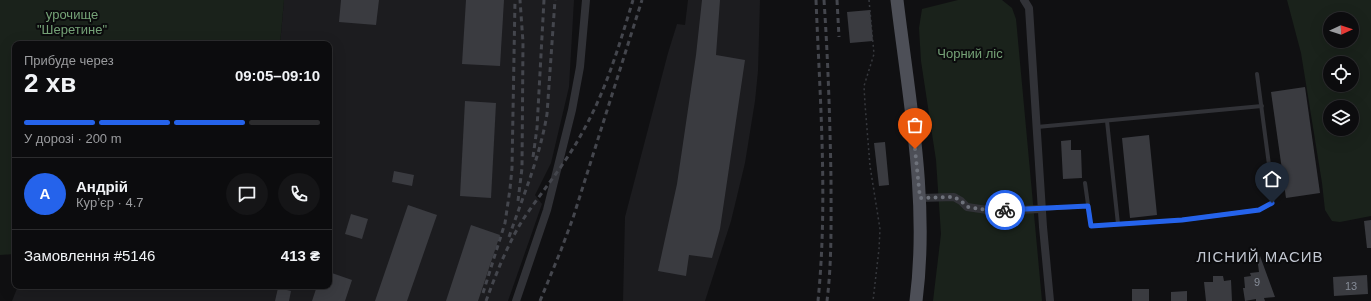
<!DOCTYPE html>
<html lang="uk">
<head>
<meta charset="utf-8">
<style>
	body { margin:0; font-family:Helvetica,sans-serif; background:#151517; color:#f1f3f6; height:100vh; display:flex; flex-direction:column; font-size:15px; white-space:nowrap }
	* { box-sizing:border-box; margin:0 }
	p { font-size:13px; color:#9a9b9e }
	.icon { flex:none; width:22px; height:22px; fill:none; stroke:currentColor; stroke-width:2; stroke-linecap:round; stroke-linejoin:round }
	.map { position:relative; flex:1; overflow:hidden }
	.details { position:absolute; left:12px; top:41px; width:320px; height:248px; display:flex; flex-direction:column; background:#0c0c0e; border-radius:8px; box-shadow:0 4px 16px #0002,0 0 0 1px #2c2c2e }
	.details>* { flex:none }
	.needle { width:26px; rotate:87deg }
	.fabs { position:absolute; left:1323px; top:12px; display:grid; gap:8px }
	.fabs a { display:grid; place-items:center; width:36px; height:36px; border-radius:50%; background:#0c0c0e; box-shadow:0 4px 16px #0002,0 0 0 1px #2c2c2e; font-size:20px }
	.pin { position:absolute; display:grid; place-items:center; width:34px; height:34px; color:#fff; margin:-41px -17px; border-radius:50% 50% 50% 0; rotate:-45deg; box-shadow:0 0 4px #0007 }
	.pin .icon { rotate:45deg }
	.courier { position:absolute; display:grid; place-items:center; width:40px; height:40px; margin:-20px; border:3px solid #2563eb; border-radius:50%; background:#fff; color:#222; box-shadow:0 1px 5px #0007 }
	.headline em { font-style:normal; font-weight:700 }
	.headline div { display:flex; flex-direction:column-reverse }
	.headline { display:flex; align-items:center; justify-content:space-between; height:68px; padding:0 12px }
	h1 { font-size:26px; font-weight:700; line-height:30px }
	.bar { display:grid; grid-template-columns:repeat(4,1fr); gap:6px 4px; align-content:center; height:48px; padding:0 12px }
	.bar i { height:5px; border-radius:3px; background:#2c2c2e }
	.bar .selected { background:#2563eb }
	.bar p { grid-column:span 4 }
	.line { display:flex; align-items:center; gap:10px; padding:0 12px; border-top:1px solid #2c2c2e }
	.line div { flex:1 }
	.round { display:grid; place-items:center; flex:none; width:42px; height:42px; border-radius:21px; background:#151517 }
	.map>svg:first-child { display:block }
	.built { fill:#1c1c1f }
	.green { fill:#1a221b; fill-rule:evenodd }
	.building { fill:#3a3b40 }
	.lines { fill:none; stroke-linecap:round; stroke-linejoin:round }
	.path { stroke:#37393e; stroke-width:1.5; stroke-dasharray:2 3; stroke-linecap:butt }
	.lane { stroke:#313237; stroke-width:4 }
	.street { stroke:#313237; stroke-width:8 }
	.primary { stroke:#4d4f57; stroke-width:13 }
	.rail { stroke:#44464d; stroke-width:3; stroke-dasharray:5 4; stroke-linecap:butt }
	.done { stroke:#6e727b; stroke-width:4; stroke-dasharray:0 7.2 }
	.route { stroke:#2563eb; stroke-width:5 }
	.labels { text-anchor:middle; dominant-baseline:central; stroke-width:4; stroke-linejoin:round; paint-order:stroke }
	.number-label { font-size:11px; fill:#868c97 }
	.park-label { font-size:13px; fill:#75a277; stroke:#0b0b0d }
	.quarter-label { font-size:15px; letter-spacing:1px; fill:#c1c6d0; stroke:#0b0b0d }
</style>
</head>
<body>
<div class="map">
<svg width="1371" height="301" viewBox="0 0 1371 301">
	<rect width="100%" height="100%" fill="#101012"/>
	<g class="built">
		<polygon points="284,0 574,0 569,87 551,163 535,195 542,204 508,301 12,301 18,286 329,286 329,44 280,44"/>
		<polygon points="688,0 760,0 758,71 755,101 745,163 731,221 705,301 623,301 625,217 668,53 677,24 685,25"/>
	</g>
	<g class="green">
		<polygon points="0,0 284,0 280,44 15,44 15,254 0,255"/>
		<polygon points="958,0 1002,0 1012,8 1016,19 1042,301 933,301 941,234 936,160 921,61 919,28 922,9"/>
		<path d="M1287,0H1371V216L1340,222L1332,221L1325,210L1322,183L1301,53ZM1330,19H1352V41H1330ZM1330,63H1352V85H1330ZM1330,107H1352V129H1330Z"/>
	</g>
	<g class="building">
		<polygon points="341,0 379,0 376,25 339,22"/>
		<polygon points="466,0 504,0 500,66 462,64"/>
		<polygon points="702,0 720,0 716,55 745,60 720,229 712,258 689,255 686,276 658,271 677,184 696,55"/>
		<polygon points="870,10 873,41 850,43 847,12"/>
		<polygon points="1305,87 1320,193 1286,198 1271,92"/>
		<polygon points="465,101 496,103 491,198 460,196"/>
		<polygon points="1149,135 1157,215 1130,218 1122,138"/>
		<polygon points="1071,140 1071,150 1081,150 1082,178 1063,179 1061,141"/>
		<polygon points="885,142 889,185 879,186 874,143"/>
		<polygon points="394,171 414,175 412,186 392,182"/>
		<polygon points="408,205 437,215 407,301 375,301"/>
		<polygon points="351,214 368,219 362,239 345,234"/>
		<polygon points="1371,220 1371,248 1367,248 1364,221"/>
		<polygon points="471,225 500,235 478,301 446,301"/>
		<polygon points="1260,256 1275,297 1264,298 1265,301 1256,301 1256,299 1245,301 1243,288 1245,288 1244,277 1251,276 1250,273 1259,272 1258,264"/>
		<polygon points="329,272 352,280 345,301 312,301 317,286 329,286"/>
		<polygon points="1367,275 1368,294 1334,296 1333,277"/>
		<polygon points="1213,276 1223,276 1224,281 1231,280 1232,301 1206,301 1204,282 1213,282"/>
		<polygon points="278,288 291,291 289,301 275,301"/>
		<rect x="1132" y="289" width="17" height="12"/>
		<polygon points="1187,291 1187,301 1171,301 1171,292"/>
	</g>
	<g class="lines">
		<polyline class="path" points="869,0 874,54 864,86 865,104 870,166 880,229 879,249 873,301"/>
		<g class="lane">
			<polyline points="1107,121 1118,224"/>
			<polyline points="1037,127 1262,106"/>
			<polyline points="1085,183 1091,226 1182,220 1259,210 1272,203 1273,195 1257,74"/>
			<polyline points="1042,209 1088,206"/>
		</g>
		<g class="street">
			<polyline points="1024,0 1029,8 1043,227 1050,301"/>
			<polyline points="920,198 954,197 961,201 967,207 994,211 1042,209"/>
			<polyline points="516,301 547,210 572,110 580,67 586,0"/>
		</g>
		<path class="primary" d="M897,0C909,100 929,201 916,301"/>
		<g class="rail">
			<path d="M816,0C820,100 828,201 818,301"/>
			<path d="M824,0C828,60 830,120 831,179C831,220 832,261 827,301"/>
			<polyline points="837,0 839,37"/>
			<polyline points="533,157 537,128 544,0"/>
			<polyline points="518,201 522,168 523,42 520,0"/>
			<path d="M509,237C523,196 540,157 547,114L555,0"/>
			<polyline points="483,293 505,223 510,189 512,168 515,0"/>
			<path d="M486,301C496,274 508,243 524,218C543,190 566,163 582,133C606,91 619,46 633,0"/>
			<polyline points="540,301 561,250 573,218 642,0"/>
		</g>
	</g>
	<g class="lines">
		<polyline class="done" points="915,149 920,198 954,197 961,201 968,207 994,211 1005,210"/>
		<polyline class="route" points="1005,210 1088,206 1091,226 1182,220 1259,210 1272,203"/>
	</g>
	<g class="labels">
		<g class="number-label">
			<text x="1257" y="282">9</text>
			<text x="1351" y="286">13</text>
		</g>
		<g class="park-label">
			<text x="72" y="14">урочище<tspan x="72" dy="15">"Шеретине"</tspan></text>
			<text x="970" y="53">Чорний ліс</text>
		</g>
		<g class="quarter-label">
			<text x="1260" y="256">ЛІСНИЙ МАСИВ</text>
		</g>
	</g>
</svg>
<div class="fabs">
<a><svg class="needle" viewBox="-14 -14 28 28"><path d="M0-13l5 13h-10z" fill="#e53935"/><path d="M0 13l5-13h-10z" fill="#9a9b9e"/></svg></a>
<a><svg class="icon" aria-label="locate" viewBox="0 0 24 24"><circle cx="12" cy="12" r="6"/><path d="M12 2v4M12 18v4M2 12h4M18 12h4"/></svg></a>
<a><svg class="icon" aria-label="layers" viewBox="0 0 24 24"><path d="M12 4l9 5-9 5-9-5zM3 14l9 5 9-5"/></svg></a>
</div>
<div class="pin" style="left:915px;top:149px;background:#ea580c"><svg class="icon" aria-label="bag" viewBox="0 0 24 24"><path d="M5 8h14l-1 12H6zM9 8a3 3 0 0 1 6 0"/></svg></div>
<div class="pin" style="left:1272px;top:203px;background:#1f2937"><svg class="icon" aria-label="home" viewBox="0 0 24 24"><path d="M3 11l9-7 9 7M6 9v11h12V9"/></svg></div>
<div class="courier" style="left:1005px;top:210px"><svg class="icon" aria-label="bike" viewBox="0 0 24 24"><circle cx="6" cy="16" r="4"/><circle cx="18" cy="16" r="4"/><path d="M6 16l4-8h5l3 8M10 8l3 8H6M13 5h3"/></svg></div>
<section class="details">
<div class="headline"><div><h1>2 хв</h1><p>Прибуде через</p></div><em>09:05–09:10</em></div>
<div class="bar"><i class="selected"></i><i class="selected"></i><i class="selected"></i><i></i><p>У дорозі · 200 m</p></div>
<div class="line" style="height:72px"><b class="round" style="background:#2563eb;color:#fff">А</b><div><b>Андрій</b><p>Кур’єр · 4.7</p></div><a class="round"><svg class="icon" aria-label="chat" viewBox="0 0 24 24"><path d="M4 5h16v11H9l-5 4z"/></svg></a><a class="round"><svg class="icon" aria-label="phone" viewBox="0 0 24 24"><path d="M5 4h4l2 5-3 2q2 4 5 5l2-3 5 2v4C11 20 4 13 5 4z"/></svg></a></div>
<div class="line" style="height:52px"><div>Замовлення #5146</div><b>413 ₴</b></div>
</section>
</div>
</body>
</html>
